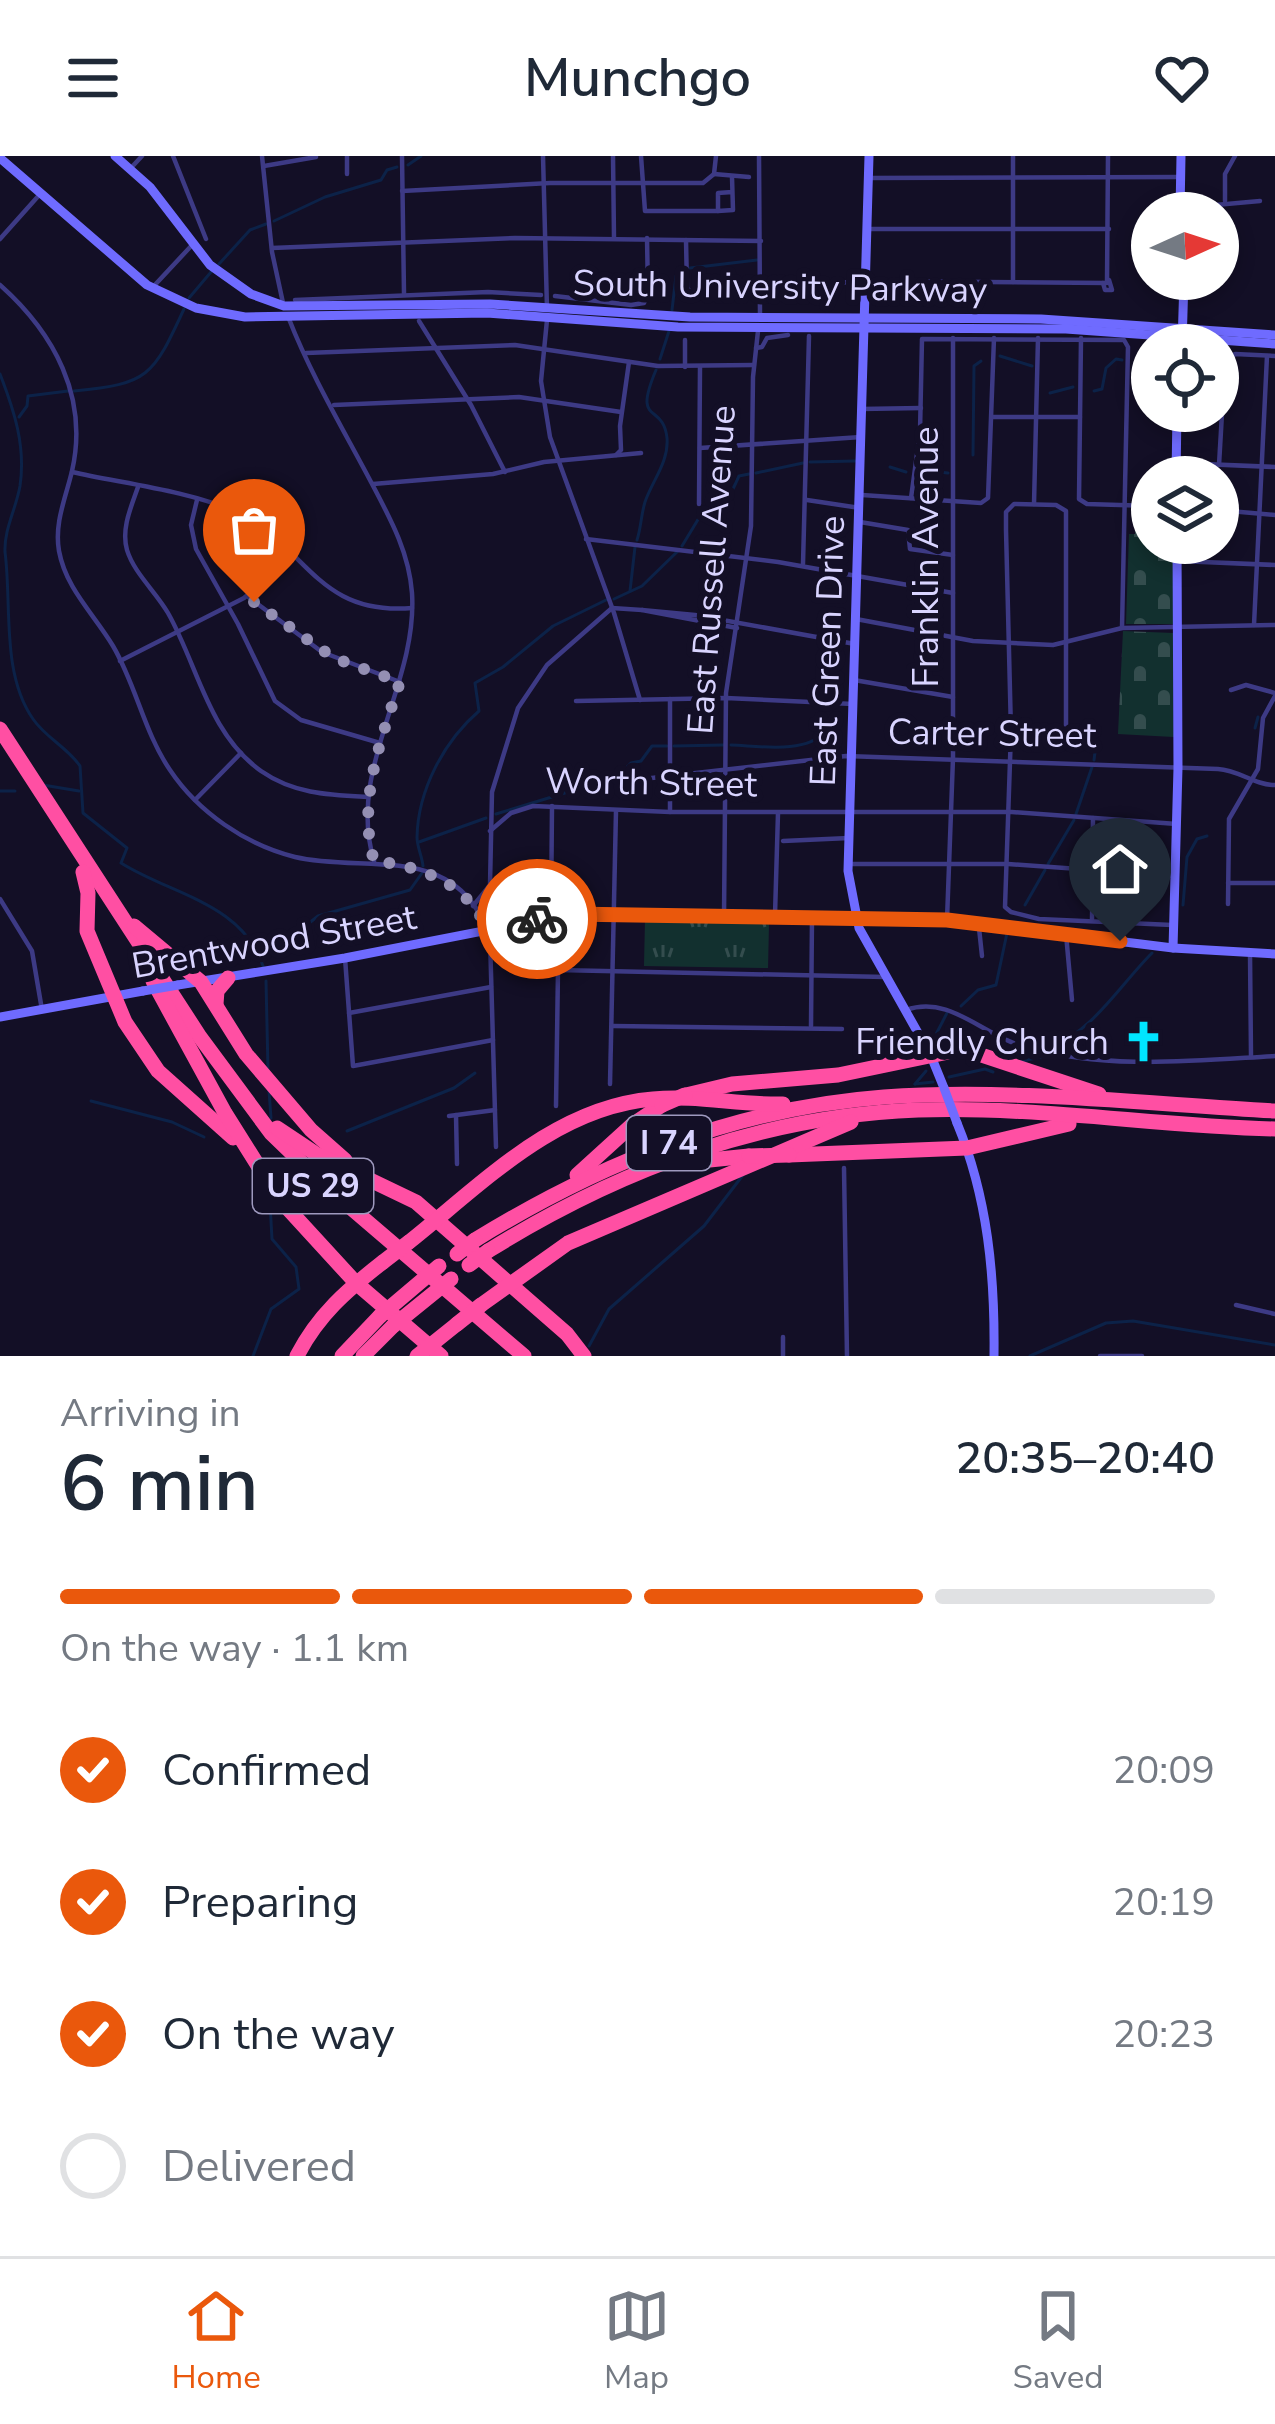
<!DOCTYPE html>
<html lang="en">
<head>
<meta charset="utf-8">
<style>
	body { margin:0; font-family:"Nunito Sans",sans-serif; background:#f2f2f3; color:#1f2937; height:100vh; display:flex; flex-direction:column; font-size:45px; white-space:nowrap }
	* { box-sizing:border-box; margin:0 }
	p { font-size:39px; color:#747a83 }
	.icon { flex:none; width:66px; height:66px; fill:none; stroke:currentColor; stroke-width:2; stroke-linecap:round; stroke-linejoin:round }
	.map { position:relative; height:1200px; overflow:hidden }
	.sheet { display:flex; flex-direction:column; background:#fff; flex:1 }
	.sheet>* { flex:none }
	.needle { width:78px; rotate:87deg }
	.tools { position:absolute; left:1131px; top:36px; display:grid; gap:24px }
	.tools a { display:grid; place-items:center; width:108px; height:108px; border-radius:50%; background:#fff; box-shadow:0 6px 18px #0003; font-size:60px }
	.pin { position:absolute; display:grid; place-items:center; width:102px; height:102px; color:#fff; margin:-123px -51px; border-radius:50% 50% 50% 0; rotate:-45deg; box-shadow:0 0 12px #0007 }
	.pin .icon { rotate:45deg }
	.courier { position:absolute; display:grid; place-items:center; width:120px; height:120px; margin:-60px; border:9px solid #ea580c; border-radius:50%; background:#fff; color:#222; box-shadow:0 3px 15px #0007 }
	.summary em { font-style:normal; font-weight:600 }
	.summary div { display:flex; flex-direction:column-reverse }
	.summary { display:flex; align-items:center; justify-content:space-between; height:204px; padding:0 60px }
	h1 { font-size:78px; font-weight:600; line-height:90px }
	.bar { display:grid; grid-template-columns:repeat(4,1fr); gap:18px 12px; align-content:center; height:144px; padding:0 60px }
	.bar i { height:15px; border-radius:9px; background:#e0e1e3 }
	.bar .current { background:#ea580c }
	.bar p { grid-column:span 4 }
	ol { padding:0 60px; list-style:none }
	li { display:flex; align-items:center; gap:36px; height:132px }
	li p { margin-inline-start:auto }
	li .icon { padding:12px; border-radius:50%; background:#ea580c; color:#fff; stroke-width:4 }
	li:last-child { color:#747a83 }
	li i { width:66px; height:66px; border:6px solid #e0e1e3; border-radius:50% }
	header { display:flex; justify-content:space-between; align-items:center; height:156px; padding:0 60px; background:#fff; font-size:54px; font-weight:600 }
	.menu { display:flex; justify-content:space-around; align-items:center; height:168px; border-top:3px solid #e0e1e3; background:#fff; font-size:33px; color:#747a83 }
	.menu a { display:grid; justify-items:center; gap:6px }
	.menu .current { color:#ea580c }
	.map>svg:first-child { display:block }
	.cemetery { fill:url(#cemetery-stones) }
	.park { fill:url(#park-tufts) }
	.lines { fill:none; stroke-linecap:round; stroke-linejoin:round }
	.stream { stroke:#0c2248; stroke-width:3 }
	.street { stroke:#3d3a85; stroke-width:4.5 }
	.secondary { stroke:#6f6bff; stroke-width:9 }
	.highway { stroke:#ff4fa3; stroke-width:15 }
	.secondary-bridge { stroke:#6f6bff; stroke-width:9 }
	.highway-bridge { stroke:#ff4fa3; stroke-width:15 }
	.done { stroke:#948fb3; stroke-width:12; stroke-dasharray:0 21.6 }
	.route { stroke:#ea580c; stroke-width:15 }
	.labels { text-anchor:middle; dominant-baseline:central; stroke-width:12; stroke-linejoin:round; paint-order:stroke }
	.shield { fill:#130f26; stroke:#9e99be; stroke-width:3 }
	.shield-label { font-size:33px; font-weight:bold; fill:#d9d4ff }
	.street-label { font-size:36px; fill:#d9d4ff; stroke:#130f26 }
	.poi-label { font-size:36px; fill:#d9d4ff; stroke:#130f26; text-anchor:end }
</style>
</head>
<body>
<header><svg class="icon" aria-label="menu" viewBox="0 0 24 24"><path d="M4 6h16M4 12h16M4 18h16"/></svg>Munchgo<svg class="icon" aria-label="heart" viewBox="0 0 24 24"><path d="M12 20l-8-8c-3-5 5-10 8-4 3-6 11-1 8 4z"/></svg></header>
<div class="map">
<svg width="1275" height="1200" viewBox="0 0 1275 1200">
	<defs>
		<pattern id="cemetery-stones" width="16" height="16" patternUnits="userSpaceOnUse" patternTransform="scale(3)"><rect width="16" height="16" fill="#12302f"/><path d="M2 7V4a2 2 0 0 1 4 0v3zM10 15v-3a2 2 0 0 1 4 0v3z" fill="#344d4e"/></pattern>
		<pattern id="park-tufts" width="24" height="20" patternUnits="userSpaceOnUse" patternTransform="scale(3)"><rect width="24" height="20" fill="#12302f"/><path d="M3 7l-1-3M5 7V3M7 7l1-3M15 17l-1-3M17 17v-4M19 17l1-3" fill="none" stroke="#344d4e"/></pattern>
	</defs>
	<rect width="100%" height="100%" fill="#130f26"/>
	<g class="cemetery">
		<polygon points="1135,356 1151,356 1152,387 1173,387 1173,468 1126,468 1129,378 1135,378"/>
		<polygon points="1123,475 1173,477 1174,581 1118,578"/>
	</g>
	<polygon class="park" points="645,765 769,767 768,812 644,810"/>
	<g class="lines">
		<g class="stream">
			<polyline points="408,9 421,0"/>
			<polyline points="274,65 325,41 381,24 387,14 397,11"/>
			<polyline points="219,108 250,74 266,68"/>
			<polyline points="690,112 757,104"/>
			<polyline points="189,142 211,116"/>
			<polyline points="672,154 676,120 684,114"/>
			<polyline points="1000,200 1032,210"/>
			<polyline points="660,203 669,175"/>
			<path d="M0,218C14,254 26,290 20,330C16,353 4,373 5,396C12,449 1,517 33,563C46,582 67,591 80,610L83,657L127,692L121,707C172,739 242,747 263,810"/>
			<path d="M74,235C149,228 153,220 184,153"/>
			<polyline points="1094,235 1102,233 1106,212 1116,203 1122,204"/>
			<polyline points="1050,237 1073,231"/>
			<polyline points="19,261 27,250 28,240 68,235"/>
			<polyline points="973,299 974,210 981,205"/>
			<polyline points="810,306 855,305"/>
			<polyline points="890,311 906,316"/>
			<polyline points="920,314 948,317"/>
			<polyline points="756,317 803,307"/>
			<path d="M637,384C641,372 641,359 645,346C652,325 669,306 667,282C663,245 632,271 656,214"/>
			<polyline points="682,390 705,352 733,333 739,320 749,318"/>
			<polyline points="630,435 635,391"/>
			<polyline points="614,443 642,430 678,395"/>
			<polyline points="1255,572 1258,561"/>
			<path d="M731,589C760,590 804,598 826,576L840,582"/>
			<polyline points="674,590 723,589"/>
			<polyline points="1094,604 1095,596"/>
			<polyline points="43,629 79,635"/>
			<polyline points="0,635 15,635"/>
			<polyline points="496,658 617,621 631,607 641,605 652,590 667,590"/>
			<polyline points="1076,658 1092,611"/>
			<polyline points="419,686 486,662"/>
			<polyline points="1048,708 1074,664"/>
			<path d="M423,710C422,700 417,691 417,681C418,634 444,585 479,555L475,527L503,511L553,470L606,444"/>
			<polyline points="1025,749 1045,714"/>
			<polyline points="1183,749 1187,701 1197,683 1207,680"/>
			<polyline points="263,804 318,760 410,734 422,717"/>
			<polyline points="266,825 268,914"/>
			<polyline points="961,850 978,834 996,829 1007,777"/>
			<polyline points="932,886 947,857"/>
			<path d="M1050,892C1094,874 1120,829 1152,797"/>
			<polyline points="1022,905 1041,901"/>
			<polyline points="949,921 985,913 993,916"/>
			<polyline points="915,928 933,926"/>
			<polyline points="915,928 926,915"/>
			<polyline points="269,935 271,962"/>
			<polyline points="91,945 172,966 204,981"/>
			<polyline points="347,975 454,932 475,917"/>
			<polyline points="589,1190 609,1153 704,1070 743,1019"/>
			<polyline points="253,1200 271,1153 299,1133 296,1111 272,1083 270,1047"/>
			<polyline points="1030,1200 1106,1167 1133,1165 1275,1189"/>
		</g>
		<g class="street">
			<polyline points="173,0 206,83"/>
			<polyline points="262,0 272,96 283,147"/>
			<polyline points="347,0 347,18"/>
			<polyline points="402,0 404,138"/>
			<polyline points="543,0 547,153"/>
			<polyline points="613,0 614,82"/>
			<polyline points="641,0 645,55 718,55"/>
			<polyline points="759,0 760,158"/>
			<polyline points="264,10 316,1"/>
			<polyline points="130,13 142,0"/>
			<polyline points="714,18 749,21"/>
			<polyline points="732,21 733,54 718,55 718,37 732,36"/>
			<polyline points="868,22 1181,21"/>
			<polyline points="402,35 550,27 703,27 714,18 716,0"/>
			<polyline points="1225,45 1225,18 1235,0"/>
			<polyline points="1182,52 1260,45"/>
			<polyline points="868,73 1109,73"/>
			<polyline points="0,83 41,37"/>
			<polyline points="686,84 687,132 694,141"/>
			<polyline points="272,92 515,82 761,85"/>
			<polyline points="1013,126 1013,0"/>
			<polyline points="1103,127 1105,134 1112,134 1109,124"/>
			<path d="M0,129C54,177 89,241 72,315C66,341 54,367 59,395C66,433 94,458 113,490C136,529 144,576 170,614C198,656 246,689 295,701C368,718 458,684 490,782L496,991"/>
			<polyline points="152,132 193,88"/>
			<polyline points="769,135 858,125 1107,127 1108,0"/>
			<polyline points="555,140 631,149 644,147 648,136 647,82"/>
			<polyline points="295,144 488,136 541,139"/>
			<path d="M289,163C311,219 343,273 371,326C390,362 409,396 412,437C418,529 346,613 374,705"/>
			<polyline points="547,164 541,225 550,281 614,457 640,544"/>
			<polyline points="419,165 471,249 505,316"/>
			<polyline points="1081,182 1079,343 1087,348 1152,350"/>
			<polyline points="685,184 685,211"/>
			<polyline points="756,192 762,191 767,182 788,179"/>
			<polyline points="306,197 515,189 658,210 754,209"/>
			<polyline points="334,249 519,241 621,256"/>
			<polyline points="861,253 921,252"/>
			<polyline points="992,261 1080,261"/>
			<polyline points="700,292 861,281"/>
			<polyline points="616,299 621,294 620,270 629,206"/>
			<polyline points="1179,307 1275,311"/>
			<polyline points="1219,309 1225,206 1235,198 1275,200"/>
			<path d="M72,316C120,327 190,335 233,355C307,387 314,460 412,452"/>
			<polyline points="373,328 493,318 544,306 641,297"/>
			<path d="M138,331C131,351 121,373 127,394C134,417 156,436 168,457C198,510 208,577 261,615C294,638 329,639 368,641"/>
			<polyline points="862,339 981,347 988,342 994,182"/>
			<polyline points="911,342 920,276 922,183 1124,184 1128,191 1122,472"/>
			<polyline points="197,344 191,369 196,393 238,468 275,545 301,564 380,587"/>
			<polyline points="807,344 860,352"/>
			<polyline points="699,348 700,211"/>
			<polyline points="1034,348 1038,182"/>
			<polyline points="1218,354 1275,359"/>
			<polyline points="860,366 908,374 910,393 953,399"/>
			<polyline points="586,383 778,406 953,437"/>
			<polyline points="1179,405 1275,409"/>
			<polyline points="803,408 809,180"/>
			<polyline points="247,440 322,496 400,526"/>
			<polyline points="856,463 973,485 1053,489 1122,472 1275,469"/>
			<polyline points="1254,469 1267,200"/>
			<polyline points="737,472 642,454 695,459 855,488"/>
			<polyline points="120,505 244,442 292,400"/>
			<polyline points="854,524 953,541"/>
			<polyline points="1231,534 1246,529 1275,537"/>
			<polyline points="670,543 670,656"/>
			<polyline points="576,545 726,542 853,548"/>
			<polyline points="1066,570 1066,355 1056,349 1014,348 1006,356 1006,374 1011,576 1005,751 1011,756 1039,763 1172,769"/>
			<path d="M634,624L846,600L1218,613C1239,614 1254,629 1275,629"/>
			<polyline points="195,644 241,597"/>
			<polyline points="552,650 551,760 558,814 556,950"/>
			<polyline points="490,675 511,657 533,650 670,656 1012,656 1177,668"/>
			<polyline points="783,685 849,682"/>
			<polyline points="852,708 1008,708 1176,720"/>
			<polyline points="1228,727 1275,727"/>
			<polyline points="0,743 32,795 42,854"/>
			<polyline points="1228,748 1229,663 1258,613 1263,562 1275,540"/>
			<polyline points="473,750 490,729 492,636 518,552 547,509 612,452 642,454"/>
			<polyline points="775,759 778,657"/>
			<polyline points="724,761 726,537 751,370 753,221 758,175"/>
			<polyline points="947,764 953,602 953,182"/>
			<polyline points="1092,764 1093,662"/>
			<polyline points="979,772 982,800"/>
			<polyline points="1066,778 1072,844"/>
			<polyline points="1250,797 1251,900"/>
			<polyline points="345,802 353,910 493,884"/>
			<polyline points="558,814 885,821"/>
			<path d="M906,854C950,838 983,880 1025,891C1109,914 1190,905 1275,900"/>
			<polyline points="349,857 491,831"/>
			<polyline points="613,870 842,873"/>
			<polyline points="811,870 812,762"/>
			<polyline points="610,928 616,655"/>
			<polyline points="456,959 457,1008"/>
			<polyline points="449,960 495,954"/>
			<polyline points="844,1012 847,1200"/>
			<polyline points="1236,1149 1275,1158"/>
			<polyline points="783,1181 783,1200"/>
			<polyline points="1100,1200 1142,1200"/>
		</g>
		<g class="secondary">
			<polyline points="115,0 150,31 210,109 251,138 284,150 490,148 690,161 1041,163 1275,179"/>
			<polyline points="869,0 848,715 859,772 931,900 944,932"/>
			<polyline points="0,2 147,129 196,152 245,161 487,157 678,171 1066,173 1275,188"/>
			<polyline points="1180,57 1181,0"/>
			<polyline points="1182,189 1184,123"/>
			<polyline points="1176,321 1177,255"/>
			<polyline points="1173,792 1178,612 1177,387"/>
			<polyline points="178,829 345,802 570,758 947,764 1173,792 1275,798"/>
			<polyline points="0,861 143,835"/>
			<path d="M957,967C988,1042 995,1120 994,1200"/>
		</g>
		<g class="highway">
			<polyline points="0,573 200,881 271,977 329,1033 524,1200"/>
			<polyline points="83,716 88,737 87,775 125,866 158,915 233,982"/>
			<polyline points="134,770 201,826 246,898 311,974 345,1004"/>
			<polyline points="153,825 225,957 279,1043 356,1127 441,1200"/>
			<polyline points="216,848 217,835 228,822"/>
			<polyline points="686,939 732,928 838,919 963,893 1099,938"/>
			<polyline points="277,972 316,998 416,1046 567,1178 584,1200"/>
			<polyline points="789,999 967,992 1069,968"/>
			<polyline points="680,1007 749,1000"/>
			<polyline points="577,1019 632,969 662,949"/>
			<path d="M475,1084C600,1007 735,952 884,941C1010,932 1148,948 1275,955"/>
			<path d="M409,1086C482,1028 555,951 653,943C696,939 739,949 783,948"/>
			<path d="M488,1095C620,1013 761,960 918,954C1037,950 1156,970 1275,973"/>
			<polyline points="481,1149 568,1087 851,966"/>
			<path d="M297,1200C318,1159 347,1134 383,1106"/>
			<polyline points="342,1200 380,1160"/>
			<polyline points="363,1200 393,1170"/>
			<polyline points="417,1200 457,1168"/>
		</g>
		<g class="secondary-bridge">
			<polyline points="143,835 178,829"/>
			<polyline points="944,932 957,967"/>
		</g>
		<g class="highway-bridge">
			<polyline points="662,949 685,939"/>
			<polyline points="749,1000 789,999"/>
			<polyline points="457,1098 475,1084"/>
			<polyline points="383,1106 409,1086"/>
			<polyline points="469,1109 488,1095"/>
			<polyline points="380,1160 439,1110"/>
			<polyline points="457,1168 481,1149"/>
			<polyline points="393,1170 451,1123"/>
		</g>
	</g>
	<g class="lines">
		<path class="done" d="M254,446L334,502L400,526C381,583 357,645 374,705C421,710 468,727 488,775L537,763"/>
		<polyline class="route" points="537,763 570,758 947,764 1120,785"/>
	</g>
	<defs>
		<symbol id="church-bare" viewBox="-9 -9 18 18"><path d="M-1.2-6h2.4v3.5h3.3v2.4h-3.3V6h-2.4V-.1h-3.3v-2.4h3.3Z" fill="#00e5ff" stroke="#130f26" stroke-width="2.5" paint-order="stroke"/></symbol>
	</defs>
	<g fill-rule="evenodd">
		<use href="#church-bare" x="1114" y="856" width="59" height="59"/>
	</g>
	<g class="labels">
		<g class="shield">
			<rect x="627" y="960" width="84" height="54" rx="9"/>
			<rect x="253" y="1003" width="120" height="54" rx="9"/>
		</g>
		<g class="shield-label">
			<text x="669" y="987">I 74</text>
			<text x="313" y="1030">US 29</text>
		</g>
		<g class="street-label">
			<text transform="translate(780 131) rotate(1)">South University Parkway</text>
			<text transform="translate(926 401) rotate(-90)">Franklin Avenue</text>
			<text transform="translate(712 414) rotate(-86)">East Russell Avenue</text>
			<text transform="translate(828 495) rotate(-88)">East Green Drive</text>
			<text transform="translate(992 578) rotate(1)">Carter Street</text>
			<text transform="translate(651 627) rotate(1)">Worth Street</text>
			<text transform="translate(274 786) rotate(-10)">Brentwood Street</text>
		</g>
		<g class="poi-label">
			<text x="1109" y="886">Friendly Church</text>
		</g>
	</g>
</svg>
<div class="tools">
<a><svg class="needle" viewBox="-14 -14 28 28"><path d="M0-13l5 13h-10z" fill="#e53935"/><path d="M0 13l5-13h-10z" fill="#747a83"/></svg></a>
<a><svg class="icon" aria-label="locate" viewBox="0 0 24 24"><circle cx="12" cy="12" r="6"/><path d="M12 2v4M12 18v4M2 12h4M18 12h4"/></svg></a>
<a><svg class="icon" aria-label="layers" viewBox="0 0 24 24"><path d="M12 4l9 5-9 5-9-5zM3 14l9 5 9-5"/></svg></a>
</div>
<div class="pin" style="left:254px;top:446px;background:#ea580c"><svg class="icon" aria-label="bag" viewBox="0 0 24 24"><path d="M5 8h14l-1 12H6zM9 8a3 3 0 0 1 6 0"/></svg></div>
<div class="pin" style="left:1120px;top:785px;background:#1f2937"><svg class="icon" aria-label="home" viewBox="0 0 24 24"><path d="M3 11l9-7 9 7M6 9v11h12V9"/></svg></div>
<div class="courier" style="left:537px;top:763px"><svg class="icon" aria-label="bike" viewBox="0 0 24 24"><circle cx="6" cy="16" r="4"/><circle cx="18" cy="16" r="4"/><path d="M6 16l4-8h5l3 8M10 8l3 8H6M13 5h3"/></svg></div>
</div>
<section class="sheet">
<div class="summary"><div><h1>6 min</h1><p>Arriving in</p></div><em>20:35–20:40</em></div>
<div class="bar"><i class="current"></i><i class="current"></i><i class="current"></i><i></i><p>On the way · 1.1 km</p></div>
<ol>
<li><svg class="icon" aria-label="check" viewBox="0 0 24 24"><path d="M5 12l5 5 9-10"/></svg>Confirmed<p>20:09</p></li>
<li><svg class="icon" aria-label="check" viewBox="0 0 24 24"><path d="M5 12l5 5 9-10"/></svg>Preparing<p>20:19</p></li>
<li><svg class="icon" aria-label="check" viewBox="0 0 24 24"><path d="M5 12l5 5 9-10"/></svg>On the way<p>20:23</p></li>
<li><i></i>Delivered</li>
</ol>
</section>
<nav class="menu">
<a class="current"><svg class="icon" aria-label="home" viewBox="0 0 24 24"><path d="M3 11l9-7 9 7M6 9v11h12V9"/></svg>Home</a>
<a><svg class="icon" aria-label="map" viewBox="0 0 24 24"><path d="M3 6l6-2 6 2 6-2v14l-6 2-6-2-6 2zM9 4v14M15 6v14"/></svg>Map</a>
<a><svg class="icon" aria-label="saved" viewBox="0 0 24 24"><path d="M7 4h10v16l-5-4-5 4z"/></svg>Saved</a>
</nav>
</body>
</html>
